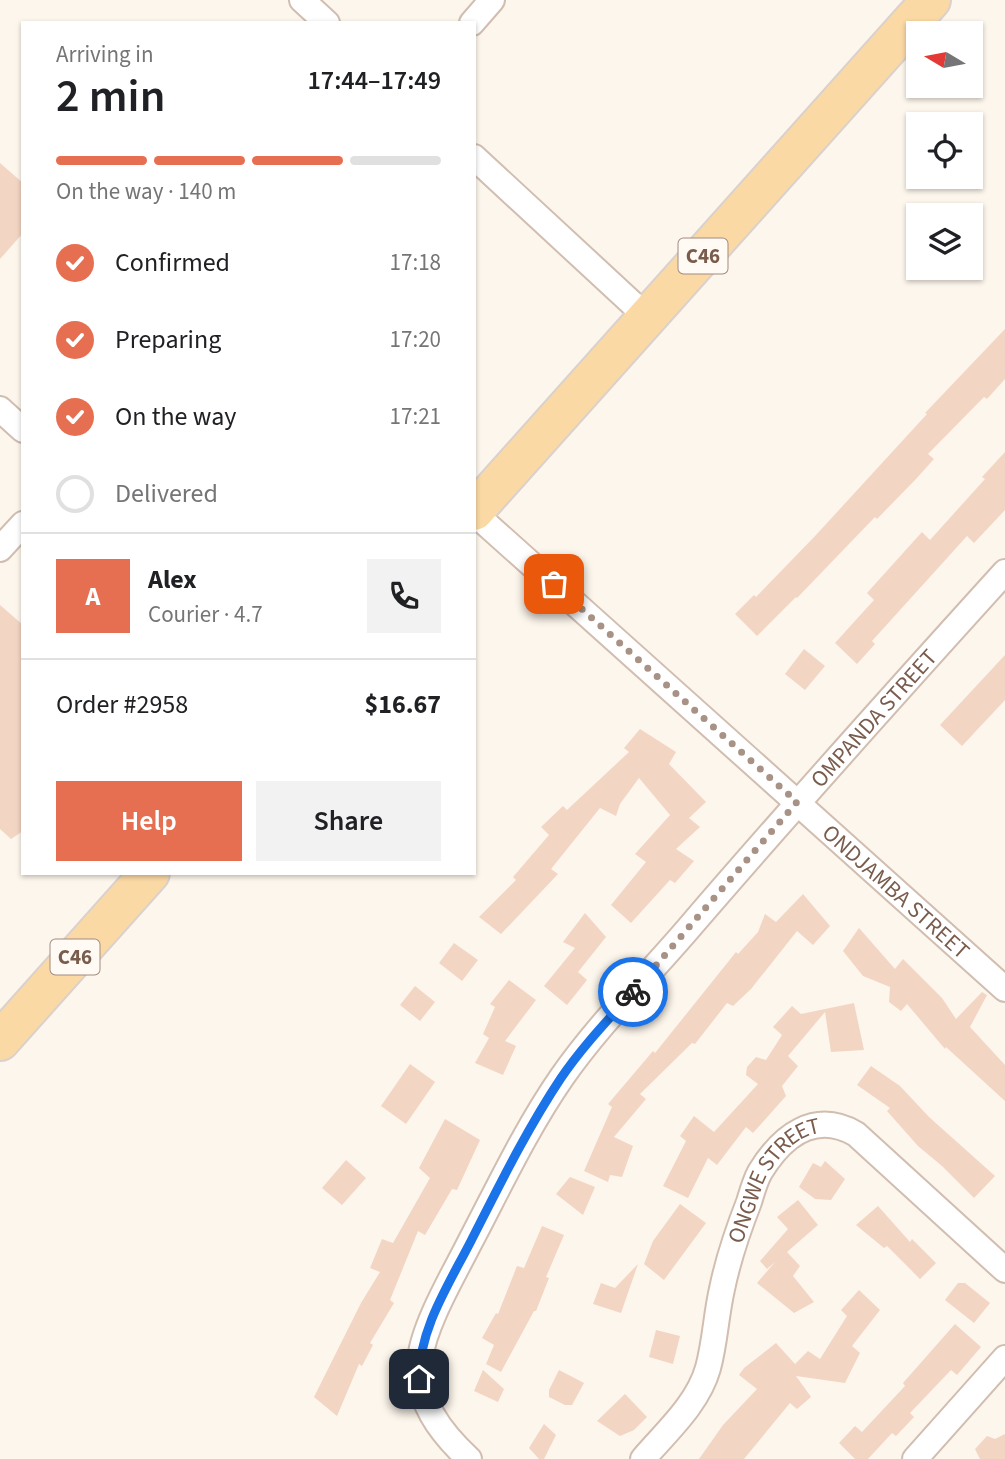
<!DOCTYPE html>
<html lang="en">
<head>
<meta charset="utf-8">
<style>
	body { margin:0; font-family:"Source Sans 3",sans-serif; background:#f2f2f2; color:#202124; height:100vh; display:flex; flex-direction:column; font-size:26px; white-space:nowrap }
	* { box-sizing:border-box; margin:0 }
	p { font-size:23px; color:#757577 }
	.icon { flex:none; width:38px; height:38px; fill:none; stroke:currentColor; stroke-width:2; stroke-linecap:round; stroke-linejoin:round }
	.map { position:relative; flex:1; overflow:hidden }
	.details { position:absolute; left:21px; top:21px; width:455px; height:854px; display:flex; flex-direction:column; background:#fff; border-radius:0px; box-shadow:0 2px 5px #0004 }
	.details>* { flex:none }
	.needle { width:46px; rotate:280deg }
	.fabs { position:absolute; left:906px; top:21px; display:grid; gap:14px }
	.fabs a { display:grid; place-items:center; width:77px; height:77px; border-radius:0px; background:#fff; box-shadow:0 2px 5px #0004; font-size:35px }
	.pin { position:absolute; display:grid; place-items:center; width:60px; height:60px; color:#fff; margin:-30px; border-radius:14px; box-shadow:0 4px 10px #0006 }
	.courier { position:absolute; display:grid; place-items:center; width:70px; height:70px; margin:-35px; border:5px solid #1a73e8; border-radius:50%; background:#fff; color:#222; box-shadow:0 2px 9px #0007 }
	.summary em { font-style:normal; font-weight:600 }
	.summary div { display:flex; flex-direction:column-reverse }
	.summary { display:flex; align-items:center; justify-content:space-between; height:119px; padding:0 35px }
	h1 { font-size:46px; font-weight:600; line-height:52px }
	.bar { display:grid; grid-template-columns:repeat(4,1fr); gap:10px 7px; align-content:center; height:84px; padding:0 35px }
	.bar i { height:9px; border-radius:5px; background:#e0e0e0 }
	.bar .current { background:#e76f51 }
	.bar p { grid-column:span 4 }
	.line { display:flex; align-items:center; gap:18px; padding:0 35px; border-top:2px solid #e0e0e0 }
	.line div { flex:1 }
	.round { display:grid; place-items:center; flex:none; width:74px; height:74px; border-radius:0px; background:#f2f2f2 }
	ol { padding:0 35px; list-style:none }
	li { display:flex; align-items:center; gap:21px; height:77px }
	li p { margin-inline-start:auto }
	li .icon { padding:7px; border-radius:50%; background:#e76f51; color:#fff; stroke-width:4 }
	li:last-child { color:#757577 }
	li i { width:38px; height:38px; border:4px solid #e0e0e0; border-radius:50% }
	.primary-button { display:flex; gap:14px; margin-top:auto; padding:14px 35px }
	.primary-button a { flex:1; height:80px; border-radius:0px; background:#e76f51; color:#fff; font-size:28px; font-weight:600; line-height:80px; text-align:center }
	.primary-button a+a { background:#f2f2f2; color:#202124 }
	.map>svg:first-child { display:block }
	.building { fill:#f3d5c3 }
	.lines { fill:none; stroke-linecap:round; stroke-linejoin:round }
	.minor-casing { stroke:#d1beb0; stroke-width:28 }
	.primary-casing { stroke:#dad1cd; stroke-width:42 }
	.minor { stroke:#fff; stroke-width:24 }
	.primary { stroke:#fbd9a5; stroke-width:38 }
	.done { stroke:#a89285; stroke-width:7; stroke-dasharray:0 12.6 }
	.route { stroke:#1a73e8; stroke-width:9 }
	.labels { text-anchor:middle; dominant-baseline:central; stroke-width:5; stroke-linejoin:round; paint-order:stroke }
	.shield { fill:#fffaf3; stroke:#a28b7f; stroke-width:2 }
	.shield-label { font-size:21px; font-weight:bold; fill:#7a5c4d }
	.street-label { font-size:23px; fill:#7a5c4d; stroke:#fffaf3 }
</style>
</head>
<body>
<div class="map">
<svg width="1005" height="1459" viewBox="0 0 1005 1459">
	<rect width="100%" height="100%" fill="#fdf6ec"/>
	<g class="building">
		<polygon points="0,163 23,183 23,233 0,259"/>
		<polygon points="1005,329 1005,379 987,399 984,397 928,454 934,459 916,479 877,519 875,517 797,598 796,597 757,636 735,614 754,595 756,597 816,535 927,414 925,413"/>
		<polygon points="1005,452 1005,510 974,543 967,536 872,641 875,644 857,664 835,643 874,600 867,593 922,532 930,540 985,479 982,477"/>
		<polygon points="0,605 23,625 23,831 11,839 0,829"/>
		<polygon points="804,649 825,666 805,690 785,674"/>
		<polygon points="1005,655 1005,700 962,746 940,725"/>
		<polygon points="640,729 676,752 669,764 706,802 689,818 700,827 676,849 694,861 675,883 670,880 631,923 611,905 646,862 635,854 670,815 639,778 620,804 616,816 600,808 551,869 558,874 501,934 479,917 516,880 513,877 549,835 541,827 563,806 567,810 629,752 624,748"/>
		<polygon points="803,894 830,926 813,945 797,931 751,989 733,1006 727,1003 695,1044 692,1043 640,1094 646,1099 614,1137 633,1146 622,1177 610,1175 608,1182 584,1171 612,1107 608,1104 653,1051 655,1053 736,952 738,954 758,932 765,914 776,922"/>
		<polygon points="585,913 606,937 578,972 587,980 567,1005 544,986 575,948 563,942"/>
		<polygon points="859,928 895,969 903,959 942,998 956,1019 982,992 987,995 970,1027 1005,1065 1005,1101 946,1047 945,1049 907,1004 901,1011 889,1002 890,987 863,976 843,951"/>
		<polygon points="454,943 478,960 462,981 439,963"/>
		<polygon points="509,980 536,1000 505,1041 516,1046 503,1075 475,1063 489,1038 483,1034 495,1007 490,1004"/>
		<polygon points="415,986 435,1002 420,1021 400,1005"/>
		<polygon points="854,1003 864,1050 831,1052 825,1012 788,1056 798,1066 782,1086 786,1096 753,1133 746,1127 717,1165 708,1158 688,1198 663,1186 686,1141 680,1136 694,1116 714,1132 758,1084 746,1075 747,1067 756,1057 766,1060 782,1035 773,1027 792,1006 801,1014"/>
		<polygon points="410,1064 435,1082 406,1124 381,1106"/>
		<polygon points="871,1066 900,1086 929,1117 995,1176 974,1198 942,1166 918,1146 887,1111 890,1108 857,1085"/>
		<polygon points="445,1119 480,1140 457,1190 452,1189 425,1235 418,1231 390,1300 394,1303 370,1343 373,1345 362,1366 359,1364 337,1416 314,1397 361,1303 380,1272 370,1268 382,1239 393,1243 430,1178 419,1168"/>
		<polygon points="346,1160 366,1178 342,1205 322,1188"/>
		<polygon points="825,1161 845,1179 831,1200 815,1199 799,1187 813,1163 821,1167"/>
		<polygon points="570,1177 595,1187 583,1215 556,1194"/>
		<polygon points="798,1200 818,1225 787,1252 800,1266 793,1276 814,1302 794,1313 757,1283 775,1262 767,1269 760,1261 788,1229 777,1217"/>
		<polygon points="680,1204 706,1223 664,1280 644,1264 653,1241"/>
		<polygon points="878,1206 910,1242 912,1239 936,1263 920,1279 887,1246 884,1248 856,1225"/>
		<polygon points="542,1226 564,1235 546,1277 549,1278 536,1311 534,1311 501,1372 486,1364 494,1345 482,1338 496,1313 498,1314 517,1266 524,1268"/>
		<polygon points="638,1264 621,1313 593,1304 601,1283 615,1288"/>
		<polygon points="958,1283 965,1283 990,1303 974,1323 945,1300"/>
		<polygon points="859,1290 880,1310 852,1346 860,1353 845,1383 796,1376 811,1397 797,1409 790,1403 744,1459 699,1459 723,1425 757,1389 739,1375 744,1368 776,1343 795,1364 808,1351 820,1359 847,1316 841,1310"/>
		<polygon points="955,1324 981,1347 957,1375 951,1370 910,1413 914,1417 896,1436 892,1433 868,1459 855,1459 839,1443 855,1426 862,1432 905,1386 903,1383"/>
		<polygon points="656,1330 680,1336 673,1364 649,1357"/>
		<polygon points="483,1370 504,1389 498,1402 474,1391"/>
		<polygon points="559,1370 584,1383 572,1405 565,1405 549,1397 549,1390"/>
		<polygon points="625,1394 647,1417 634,1430 620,1436 597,1421"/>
		<polygon points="544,1424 556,1435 544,1459 539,1459 529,1448"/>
		<polygon points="1005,1434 1005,1459 980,1459 975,1449 987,1436 995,1439"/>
	</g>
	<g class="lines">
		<defs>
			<g id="minor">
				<polyline points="302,0 327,23"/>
				<polyline points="472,23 492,0"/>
				<polyline points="474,157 648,318"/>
				<polyline points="0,409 23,430"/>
				<path id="s1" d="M474,513L1005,989"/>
				<polyline points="0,549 23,524"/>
				<path id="s2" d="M469,1459C441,1433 415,1400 420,1359C424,1324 454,1274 470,1242C499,1187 526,1129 562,1077C599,1024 646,978 688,929C792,808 898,690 1005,572"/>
				<path id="s3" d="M643,1459C666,1432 698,1404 708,1368C715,1343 716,1315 722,1289C728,1260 738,1230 749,1202C752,1192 755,1181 760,1172C782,1136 815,1110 856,1134L1005,1270"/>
				<polyline points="915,1459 1005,1358"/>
			</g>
			<g id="primary">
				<polyline points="474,511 931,0"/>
				<polyline points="0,1041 150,873"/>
			</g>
		</defs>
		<use href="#minor" class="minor-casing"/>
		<use href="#primary" class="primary-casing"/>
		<use href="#minor" class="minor"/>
		<use href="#primary" class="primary"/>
	</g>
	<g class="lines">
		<polyline class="done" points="554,584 797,802 633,992"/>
		<path class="route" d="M419,1379C419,1329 449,1284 471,1241C499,1186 527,1129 561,1078C582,1047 608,1020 633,992"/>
	</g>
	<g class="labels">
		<g class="shield">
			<rect x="678.5" y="238.5" width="49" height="35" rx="5"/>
			<rect x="50.5" y="939.5" width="49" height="35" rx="5"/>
		</g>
		<g class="shield-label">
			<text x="703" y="256">C46</text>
			<text x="75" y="957">C46</text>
		</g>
		<g class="street-label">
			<text stroke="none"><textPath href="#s2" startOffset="908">OMPANDA STREET</textPath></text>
			<text stroke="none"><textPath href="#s1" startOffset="567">ONDJAMBA STREET</textPath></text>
			<text stroke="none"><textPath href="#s3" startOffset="318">ONGWE STREET</textPath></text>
		</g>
	</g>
</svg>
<div class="fabs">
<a><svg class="needle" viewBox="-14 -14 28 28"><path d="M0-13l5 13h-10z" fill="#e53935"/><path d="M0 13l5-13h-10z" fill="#757577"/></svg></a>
<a><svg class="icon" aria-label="locate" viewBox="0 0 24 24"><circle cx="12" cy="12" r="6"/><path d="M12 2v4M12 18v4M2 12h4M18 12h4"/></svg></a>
<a><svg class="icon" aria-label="layers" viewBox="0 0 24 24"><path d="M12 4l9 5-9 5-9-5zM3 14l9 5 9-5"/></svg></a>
</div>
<div class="pin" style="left:554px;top:584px;background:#ea580c"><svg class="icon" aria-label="bag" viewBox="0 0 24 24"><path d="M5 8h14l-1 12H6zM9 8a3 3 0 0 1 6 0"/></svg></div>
<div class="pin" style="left:419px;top:1379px;background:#1f2937"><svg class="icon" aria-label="home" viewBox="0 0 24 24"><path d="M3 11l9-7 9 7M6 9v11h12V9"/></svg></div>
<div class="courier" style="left:633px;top:992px"><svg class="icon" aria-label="bike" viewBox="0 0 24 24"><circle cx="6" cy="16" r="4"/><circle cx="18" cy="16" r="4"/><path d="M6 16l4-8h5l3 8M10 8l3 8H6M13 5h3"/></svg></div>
<section class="details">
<div class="summary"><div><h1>2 min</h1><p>Arriving in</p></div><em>17:44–17:49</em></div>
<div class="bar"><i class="current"></i><i class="current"></i><i class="current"></i><i></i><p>On the way · 140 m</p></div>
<ol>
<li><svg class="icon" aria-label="check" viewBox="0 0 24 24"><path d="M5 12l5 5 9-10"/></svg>Confirmed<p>17:18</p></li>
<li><svg class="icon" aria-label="check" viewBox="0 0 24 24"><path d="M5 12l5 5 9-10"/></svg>Preparing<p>17:20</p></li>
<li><svg class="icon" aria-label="check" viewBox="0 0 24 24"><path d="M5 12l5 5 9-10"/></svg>On the way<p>17:21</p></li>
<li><i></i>Delivered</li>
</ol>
<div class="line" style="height:126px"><b class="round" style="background:#e76f51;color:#fff">A</b><div><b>Alex</b><p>Courier · 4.7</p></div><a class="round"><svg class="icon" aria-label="phone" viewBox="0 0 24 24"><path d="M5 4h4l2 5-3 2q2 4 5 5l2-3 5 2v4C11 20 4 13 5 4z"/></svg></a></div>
<div class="line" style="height:91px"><div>Order #2958</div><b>$16.67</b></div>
<div class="primary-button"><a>Help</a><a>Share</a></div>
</section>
</div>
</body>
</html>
